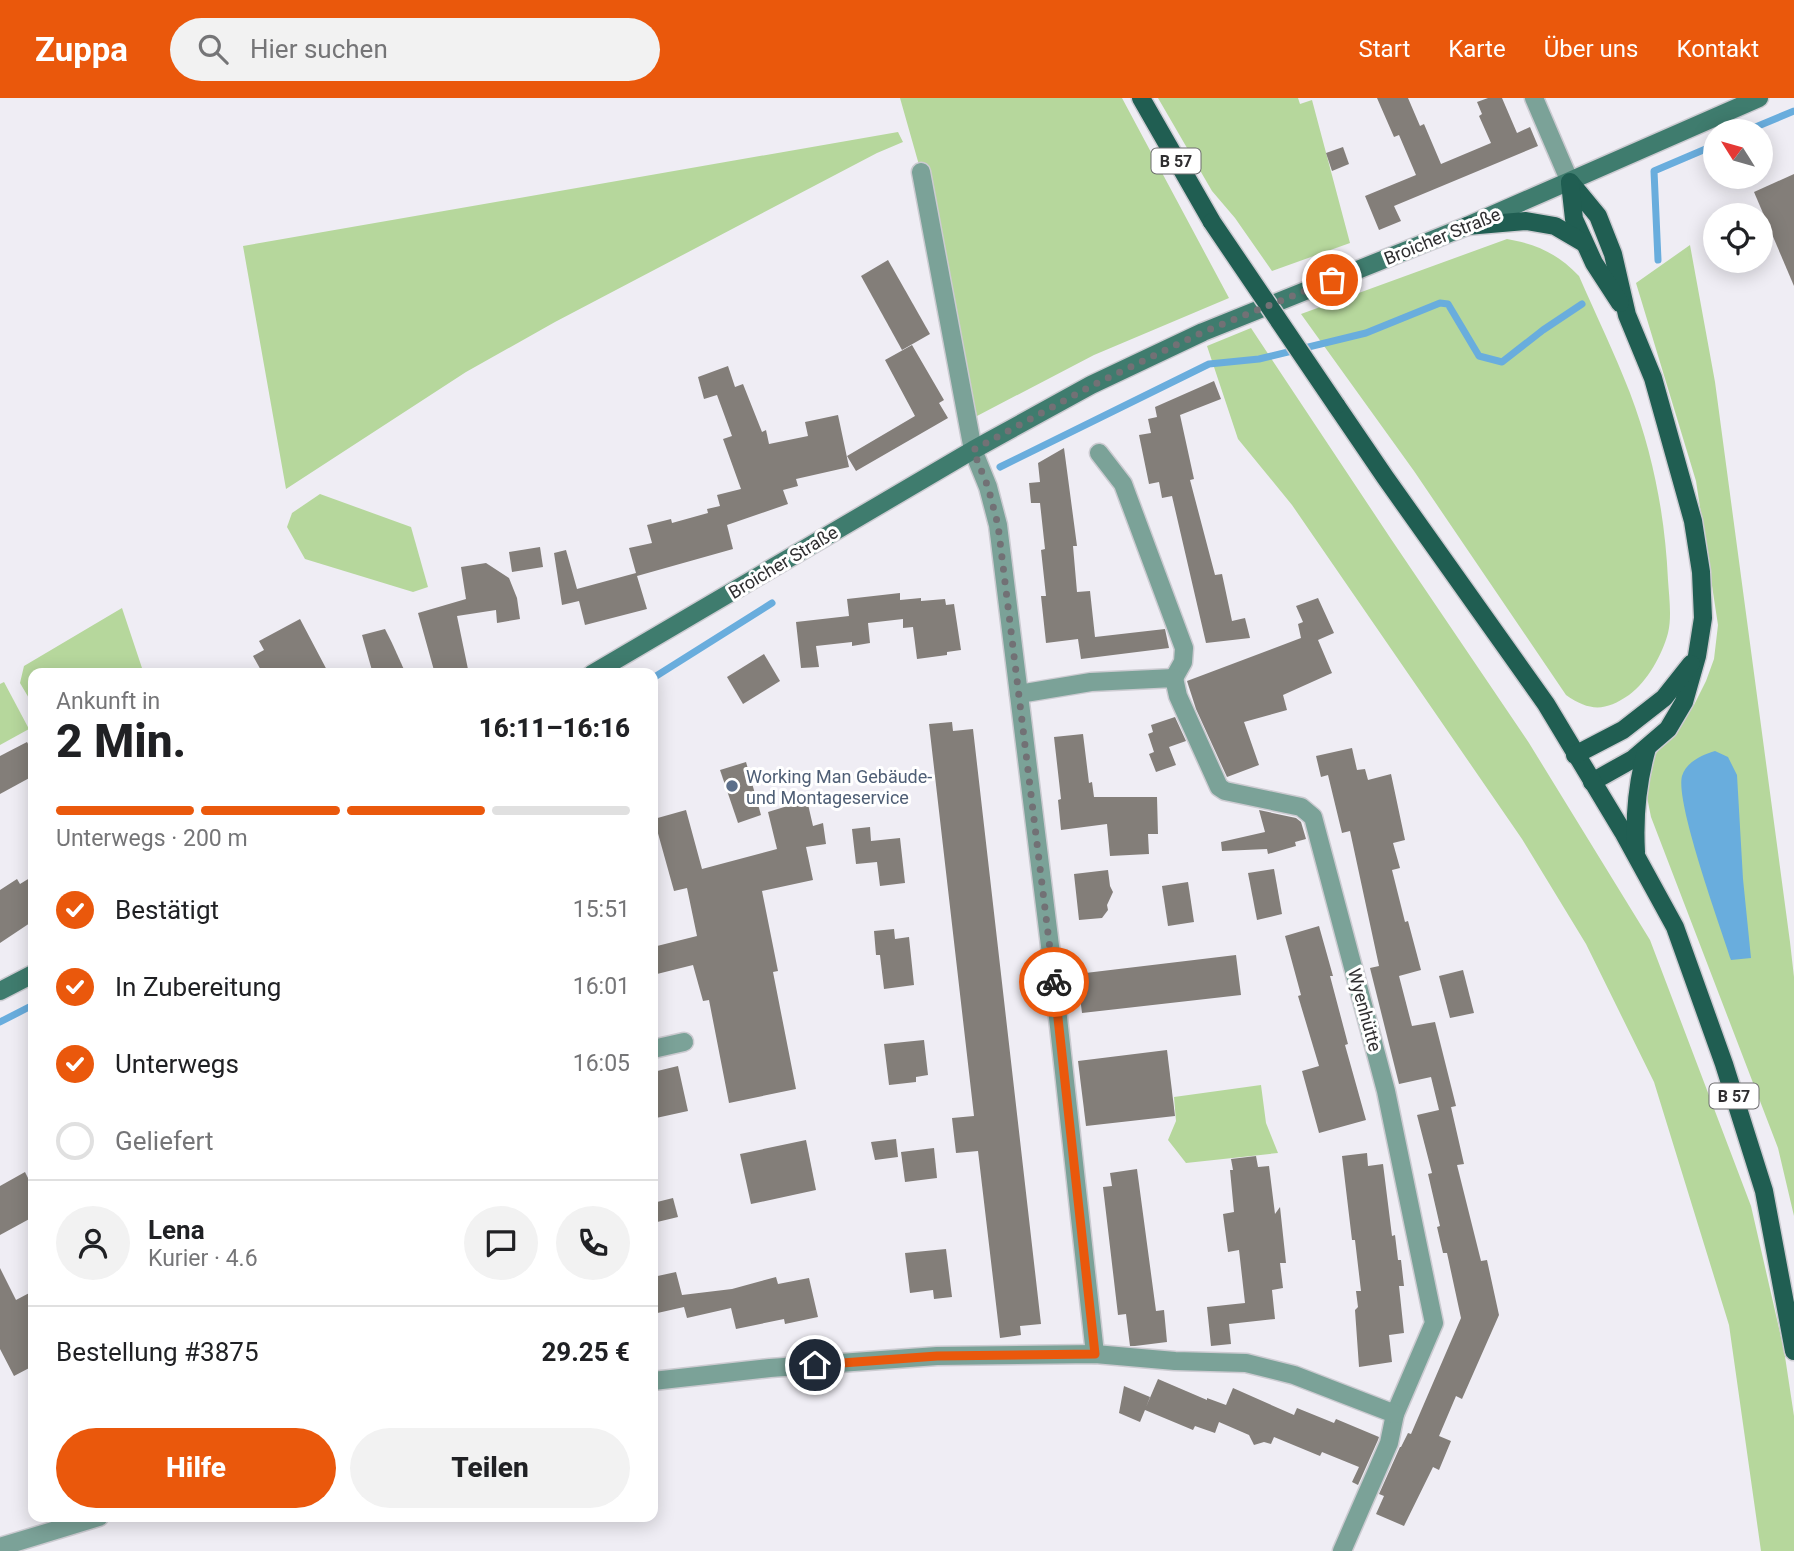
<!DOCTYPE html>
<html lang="de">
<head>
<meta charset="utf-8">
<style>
	body { margin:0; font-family:Roboto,sans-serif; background:#f2f2f2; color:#202124; height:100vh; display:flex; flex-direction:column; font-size:26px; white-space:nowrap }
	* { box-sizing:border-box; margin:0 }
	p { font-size:23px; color:#757577 }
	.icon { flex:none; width:38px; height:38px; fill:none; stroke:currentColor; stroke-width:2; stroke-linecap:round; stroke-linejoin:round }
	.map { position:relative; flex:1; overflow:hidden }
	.drawer { position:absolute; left:28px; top:570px; width:630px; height:854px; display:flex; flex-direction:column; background:#fff; border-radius:14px; box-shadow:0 4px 18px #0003 }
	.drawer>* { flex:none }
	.needle { width:46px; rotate:307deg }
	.buttons { position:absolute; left:1703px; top:21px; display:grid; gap:14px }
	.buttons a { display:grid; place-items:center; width:70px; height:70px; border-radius:50%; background:#fff; box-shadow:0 4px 18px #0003; font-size:35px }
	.pin { position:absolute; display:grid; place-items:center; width:60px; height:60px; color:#fff; margin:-30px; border:4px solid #fff; border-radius:50%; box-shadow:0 2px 7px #0007 }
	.courier { position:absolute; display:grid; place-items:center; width:70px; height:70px; margin:-35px; border:5px solid #ea580c; border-radius:50%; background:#fff; color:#222; box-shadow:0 2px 9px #0007 }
	.overview em { font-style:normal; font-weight:800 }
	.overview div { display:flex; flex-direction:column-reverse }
	.overview { display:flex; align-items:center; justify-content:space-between; height:119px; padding:0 28px }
	h1 { font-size:46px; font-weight:800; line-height:52px }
	.bar { display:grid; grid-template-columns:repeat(4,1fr); gap:10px 7px; align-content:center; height:84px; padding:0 28px }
	.bar i { height:9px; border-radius:5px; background:#e0e0e0 }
	.bar .active { background:#ea580c }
	.bar p { grid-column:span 4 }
	.line { display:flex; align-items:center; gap:18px; padding:0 28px; border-top:2px solid #e0e0e0 }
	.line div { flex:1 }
	.round { display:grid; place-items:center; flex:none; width:74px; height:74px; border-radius:37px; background:#f2f2f2 }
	ol { padding:0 28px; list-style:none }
	li { display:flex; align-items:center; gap:21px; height:77px }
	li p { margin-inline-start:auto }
	li .icon { padding:7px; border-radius:50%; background:#ea580c; color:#fff; stroke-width:4 }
	li:last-child { color:#757577 }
	li i { width:38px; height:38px; border:4px solid #e0e0e0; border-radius:50% }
	.primary-button { display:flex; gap:14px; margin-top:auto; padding:14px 28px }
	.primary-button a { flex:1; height:80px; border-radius:42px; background:#ea580c; color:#fff; font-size:28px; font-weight:800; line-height:80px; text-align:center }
	.primary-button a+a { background:#f2f2f2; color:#202124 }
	header { display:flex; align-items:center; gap:42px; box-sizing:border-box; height:98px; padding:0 35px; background:#ea580c; color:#fff }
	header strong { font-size:33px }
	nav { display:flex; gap:38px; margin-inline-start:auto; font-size:24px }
	.search { width:490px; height:63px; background:#f2f2f2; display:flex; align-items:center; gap:18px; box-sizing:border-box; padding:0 24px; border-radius:38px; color:#757577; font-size:26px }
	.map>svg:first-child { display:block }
	.green { fill:#b6d79c }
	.water { fill:#69addd }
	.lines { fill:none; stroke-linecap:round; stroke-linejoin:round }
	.stream { stroke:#69addd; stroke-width:7 }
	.building { fill:#837e79 }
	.street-casing { stroke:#cccbd1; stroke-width:21 }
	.secondary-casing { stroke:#cccbd1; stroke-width:21 }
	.primary-casing { stroke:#cccbd1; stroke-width:21 }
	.street { stroke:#7ba298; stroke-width:18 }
	.secondary { stroke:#3f7c6e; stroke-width:18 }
	.primary { stroke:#205e52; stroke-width:18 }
	.primary-bridge-casing { stroke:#cccbd1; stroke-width:21; stroke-linecap:butt }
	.primary-bridge { stroke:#205e52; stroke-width:18 }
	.done { stroke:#727175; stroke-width:7; stroke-dasharray:0 12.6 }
	.route { stroke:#ea580c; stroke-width:9 }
	.service-dot { fill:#5c6f8a; stroke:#fff; stroke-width:2.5 }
	.labels { text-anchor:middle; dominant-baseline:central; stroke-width:6; stroke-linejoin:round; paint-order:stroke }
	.shield { fill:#fff; stroke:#6d6d6e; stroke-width:2 }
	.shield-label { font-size:16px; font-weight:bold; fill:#2f2e30 }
	.street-label { font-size:18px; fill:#2f2e30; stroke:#fff }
	.service-label { font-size:18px; fill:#4e5e75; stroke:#fff; text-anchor:start }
</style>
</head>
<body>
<header>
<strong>Zuppa</strong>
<div class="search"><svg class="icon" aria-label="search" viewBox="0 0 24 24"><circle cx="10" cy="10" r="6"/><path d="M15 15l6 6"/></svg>Hier suchen</div>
<nav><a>Start</a><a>Karte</a><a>Über uns</a><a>Kontakt</a></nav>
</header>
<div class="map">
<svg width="1794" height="1453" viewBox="0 0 1794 1453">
	<rect width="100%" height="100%" fill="#efedf4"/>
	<g class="green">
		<polygon points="900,0 1122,0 1229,200 1094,257 977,318 921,74"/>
		<polygon points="1158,0 1298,0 1300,6 1312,2 1350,145 1272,173 1235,120 1212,93"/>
		<polygon points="898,34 903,44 877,55 555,224 466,274 286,391 243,148"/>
		<path d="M1507,141C1537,146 1558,156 1579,178C1596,217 1615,256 1630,295C1653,356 1665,417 1668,482C1669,498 1672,519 1668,535C1662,557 1648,583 1629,597C1606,613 1590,614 1566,597L1414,373L1301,216Z"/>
		<polygon points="1690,147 1715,284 1790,844 1794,879 1794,1118 1778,1050 1651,719 1647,699 1650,670 1655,657 1694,607 1706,583 1714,561 1718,527 1696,383 1636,185"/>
		<polygon points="1251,230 1391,441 1529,645 1650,842 1751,1108 1784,1252 1794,1318 1794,1453 1761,1453 1729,1227 1654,984 1586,846 1522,741 1292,407 1238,341 1207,248"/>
		<polygon points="320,396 411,429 428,489 413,494 305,461 287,429 292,415"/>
		<polygon points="122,510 144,576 33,576 33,607 20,585 24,568"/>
		<polygon points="4,584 29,631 0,647 0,586"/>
		<polygon points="1261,987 1266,1025 1278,1055 1186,1065 1168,1042 1176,1023 1174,999"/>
	</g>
	<path class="water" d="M1715,653L1728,659L1737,677L1743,781L1751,860L1731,862C1721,830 1675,705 1682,678C1686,664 1702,657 1715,653Z"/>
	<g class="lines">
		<g class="stream">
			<polyline points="1746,33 1794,13"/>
			<polyline points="1658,162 1654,73 1715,47"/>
			<polyline points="1000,369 1209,266 1259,261 1366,235 1440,205 1448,206 1479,258 1502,264 1543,232 1582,206"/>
			<polyline points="653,580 772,505"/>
			<polyline points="0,924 33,907"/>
		</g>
	</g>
	<g class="building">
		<polygon points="1377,0 1408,0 1420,28 1424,26 1441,66 1491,45 1479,18 1482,16 1477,4 1488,0 1502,0 1517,35 1530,29 1538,48 1394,108 1401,123 1379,132 1365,98 1416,77 1399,37 1394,39"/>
		<polygon points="1343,49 1349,66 1332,73 1326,55"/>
		<polygon points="1794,76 1794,188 1754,94"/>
		<polygon points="888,162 930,236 902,252 861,178"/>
		<polygon points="912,247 944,302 939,305 948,320 856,373 847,358 915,318 885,262"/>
		<polygon points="728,268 735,289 743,286 762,334 766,332 769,346 808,338 805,324 838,317 849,369 796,381 798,388 783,392 788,406 727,427 733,451 637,478 647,511 585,527 579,503 562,507 554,455 566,452 577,491 636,475 629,450 652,445 647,427 671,421 672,425 708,415 707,411 720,408 717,397 741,391 723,341 732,338 717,297 704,301 698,279"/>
		<polygon points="1214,283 1221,301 1180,317 1194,381 1190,382 1215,477 1222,476 1232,523 1245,520 1250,540 1206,545 1172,398 1162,400 1159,384 1149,386 1139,337 1151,335 1148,321 1157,319 1155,309"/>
		<polygon points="1064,350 1077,448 1073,448 1077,494 1090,493 1095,539 1165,531 1169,550 1081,561 1078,541 1046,545 1041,498 1046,498 1041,452 1045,451 1040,405 1031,405 1029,385 1040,384 1038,365"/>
		<polygon points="540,449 543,469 512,474 509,454"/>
		<polygon points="486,465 509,480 517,500 520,521 497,525 496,512 457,518 469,576 435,576 418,515 466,501 461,469"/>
		<polygon points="900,495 900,502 921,500 921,503 945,501 946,507 954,506 961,552 947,554 947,557 917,561 913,529 903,530 903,521 868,525 870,545 852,548 852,544 816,548 819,569 801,570 796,524 849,518 847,501"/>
		<polygon points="1318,500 1334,535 1318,542 1332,575 1283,597 1287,612 1244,624 1259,667 1227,679 1196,611 1187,583 1301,540 1298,526 1303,524 1296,508"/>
		<polygon points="300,521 329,576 263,576 253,558 264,552 259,543"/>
		<polygon points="385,531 392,545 406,576 373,576 362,537"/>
		<polygon points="764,556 780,583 743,606 727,579"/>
		<polygon points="1175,619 1186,643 1169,649 1176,667 1156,674 1149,656 1154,654 1148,636 1153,634 1151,627"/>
		<polygon points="952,624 953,633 973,631 1041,1226 1020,1228 1021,1237 1000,1240 978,1053 956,1055 952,1020 974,1018 929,626"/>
		<polygon points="1083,636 1089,685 1092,684 1094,699 1157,699 1158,736 1148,736 1149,756 1110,758 1107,726 1061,732 1058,702 1061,701 1054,639"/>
		<polygon points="27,644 33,655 33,678 0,696 0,658"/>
		<polygon points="1352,650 1357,672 1365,671 1368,682 1391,676 1405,742 1393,745 1400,770 1392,772 1405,824 1408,823 1421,872 1399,878 1412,928 1435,924 1456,1008 1447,1010 1451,1009 1464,1066 1457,1067 1481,1163 1487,1162 1499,1217 1462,1301 1456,1298 1439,1338 1451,1343 1439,1372 1433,1369 1404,1428 1376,1416 1384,1398 1379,1396 1400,1349 1401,1349 1408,1335 1411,1336 1461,1220 1447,1155 1443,1155 1437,1129 1440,1128 1428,1076 1432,1075 1417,1017 1439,1012 1431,979 1399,986 1370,870 1379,868 1350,733 1342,735 1328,677 1321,679 1316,658"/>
		<polygon points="746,664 761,717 738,725 720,672"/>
		<polygon points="807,702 813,728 823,725 826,746 806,749 813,782 762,793 778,873 773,874 796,991 729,1005 709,902 703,903 693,867 653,877 653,849 697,838 687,790 674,793 654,721 686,712 702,771 777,751 768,714"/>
		<polygon points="1259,712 1296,720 1301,724 1306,741 1295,744 1296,748 1268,756 1267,751 1222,753 1221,744 1265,734"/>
		<polygon points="870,729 871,743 900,740 905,785 880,788 877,764 856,766 852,731"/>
		<polygon points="1274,771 1282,816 1257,822 1248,775"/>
		<polygon points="1108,772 1110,788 1113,794 1107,807 1108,812 1102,820 1079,822 1074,776"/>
		<polygon points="33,778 33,823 0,845 0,792 17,781 20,786"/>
		<polygon points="1188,784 1194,824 1168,828 1162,788"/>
		<polygon points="1319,828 1333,878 1330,878 1348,946 1345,947 1366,1022 1319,1035 1302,973 1319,968 1298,898 1301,897 1285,838"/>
		<polygon points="894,831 895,841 909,839 914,887 884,891 880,857 876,857 874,833"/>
		<polygon points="1236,857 1241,897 1082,915 1077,876"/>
		<polygon points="1463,872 1474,915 1450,920 1439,878"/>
		<polygon points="924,942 928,977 916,979 916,984 889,987 884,946"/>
		<polygon points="1167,952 1175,1018 1086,1028 1078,963"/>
		<polygon points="678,968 688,1013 656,1020 655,1018 653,1019 653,974"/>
		<polygon points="896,1041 898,1059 875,1062 871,1044"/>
		<polygon points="806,1042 816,1092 751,1106 740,1056"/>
		<polygon points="934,1050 937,1080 905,1084 901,1054"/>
		<polygon points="1367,1055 1368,1068 1383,1066 1392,1138 1395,1137 1398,1162 1401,1162 1404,1188 1399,1188 1404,1235 1389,1237 1392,1264 1359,1269 1355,1212 1358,1209 1356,1193 1361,1193 1355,1142 1352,1142 1342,1058"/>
		<polygon points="1256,1058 1258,1069 1269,1068 1275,1116 1280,1109 1286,1165 1280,1165 1283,1190 1272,1192 1275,1221 1229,1226 1231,1246 1211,1248 1207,1209 1245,1205 1239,1152 1228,1154 1223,1116 1234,1114 1230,1072 1233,1072 1231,1061"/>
		<polygon points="1137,1071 1156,1213 1164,1212 1167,1244 1135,1248 1130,1248 1126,1216 1118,1217 1103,1089 1112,1088 1110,1075"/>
		<polygon points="25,1074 33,1090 33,1119 0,1137 0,1088"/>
		<polygon points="673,1100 678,1119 653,1125 653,1105"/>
		<polygon points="946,1151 952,1199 934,1201 933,1192 910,1195 905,1155"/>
		<polygon points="0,1170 16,1202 33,1193 33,1268 14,1278 0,1251"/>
		<polygon points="676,1174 682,1197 732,1191 776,1179 778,1186 809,1180 818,1219 785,1226 784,1221 736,1231 731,1210 687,1220 684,1209 653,1216 653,1179"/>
		<polygon points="1158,1281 1207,1302 1207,1300 1226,1307 1233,1290 1294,1317 1297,1310 1334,1325 1336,1321 1379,1339 1378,1342 1358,1387 1352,1384 1359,1369 1322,1354 1320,1358 1274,1339 1271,1346 1264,1344 1254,1347 1249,1337 1219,1324 1215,1335 1195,1328 1193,1332 1145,1312 1140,1324 1119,1315 1124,1288 1150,1299 1146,1309"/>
	</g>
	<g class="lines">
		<defs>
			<g id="street">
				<polyline points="1534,0 1570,84"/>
				<polyline points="921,74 973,352 988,389 998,427 1051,856 1095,1256"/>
				<polyline points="1099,355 1123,386 1184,550 1183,564 1174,580"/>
				<polyline points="1019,596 1091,584 1174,580 1178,598 1219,689 1225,693 1301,709 1313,719 1386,993 1434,1225 1395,1316 1389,1345 1342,1453"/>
				<polyline points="653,951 684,944"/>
				<polyline points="653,1283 770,1270 937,1258 1095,1256 1175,1263 1246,1265 1294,1277 1395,1316"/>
				<polyline points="0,1449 99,1419"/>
			</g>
			<g id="secondary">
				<polyline points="592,576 973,352 1091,287 1203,234 1467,128 1759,0"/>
				<polyline points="0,893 33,876"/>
			</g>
			<g id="primary">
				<polyline points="1141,0 1212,124"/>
				<polyline points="1570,84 1598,118 1613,156 1627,217 1653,280 1693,423 1701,474 1703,520 1697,558 1684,604 1668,631 1633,661 1592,684"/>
				<polyline points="1570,85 1574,121 1594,165 1620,205"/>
				<polyline points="1467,128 1526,123 1555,128 1584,145"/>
				<polyline points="1336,307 1385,379 1546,606 1623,734 1675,829 1724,966 1764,1093 1794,1253"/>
				<polyline points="1575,657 1623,632 1664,600 1691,566"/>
				<path d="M1636,754C1634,718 1637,685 1647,650"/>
			</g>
		</defs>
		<use href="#street" class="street-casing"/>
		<use href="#secondary" class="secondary-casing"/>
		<use href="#primary" class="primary-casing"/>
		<use href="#street" class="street"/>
		<use href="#secondary" class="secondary"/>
		<use href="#primary" class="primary"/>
		<defs>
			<polyline id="primary-bridge" points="1212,124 1336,307"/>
		</defs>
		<use href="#primary-bridge" class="primary-bridge-casing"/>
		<use href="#primary-bridge" class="primary-bridge"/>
	</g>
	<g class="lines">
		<polyline class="done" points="1054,884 998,427 988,389 973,352 1091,288 1203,234 1332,182"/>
		<polyline class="route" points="815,1267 937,1258 1095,1256 1054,884"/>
	</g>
	<circle class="service-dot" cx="732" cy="688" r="7"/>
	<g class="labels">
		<g class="shield">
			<rect x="1151.5" y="50.5" width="49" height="25" rx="5"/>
			<rect x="1709.5" y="985.5" width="49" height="25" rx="5"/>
		</g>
		<g class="shield-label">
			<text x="1176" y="63">B 57</text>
			<text x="1734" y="998">B 57</text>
		</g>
		<g class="street-label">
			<text transform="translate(1442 138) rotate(-22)">Broicher Straße</text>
			<text transform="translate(783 464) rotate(-31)">Broicher Straße</text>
			<text transform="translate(1365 912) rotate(75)">Wyenhütte</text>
		</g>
		<g class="service-label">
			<text x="746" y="678">Working Man Gebäude-<tspan x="746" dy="21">und Montageservice</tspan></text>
		</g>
	</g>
</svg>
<div class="buttons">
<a><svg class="needle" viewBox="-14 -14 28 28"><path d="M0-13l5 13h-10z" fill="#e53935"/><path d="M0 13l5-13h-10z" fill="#757577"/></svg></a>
<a><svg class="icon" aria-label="locate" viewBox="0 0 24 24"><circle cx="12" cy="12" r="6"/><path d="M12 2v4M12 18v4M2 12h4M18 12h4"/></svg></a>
</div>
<div class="pin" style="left:1332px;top:182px;background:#ea580c"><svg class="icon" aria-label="bag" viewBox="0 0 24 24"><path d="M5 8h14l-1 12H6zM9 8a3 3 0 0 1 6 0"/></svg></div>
<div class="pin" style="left:815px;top:1267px;background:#1f2937"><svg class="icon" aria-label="home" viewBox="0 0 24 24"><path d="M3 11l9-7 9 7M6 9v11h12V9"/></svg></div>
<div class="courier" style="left:1054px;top:884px"><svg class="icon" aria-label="bike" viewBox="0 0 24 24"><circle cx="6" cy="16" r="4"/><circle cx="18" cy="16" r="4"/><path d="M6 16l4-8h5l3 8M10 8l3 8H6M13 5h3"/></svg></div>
<section class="drawer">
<div class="overview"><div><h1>2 Min.</h1><p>Ankunft in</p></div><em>16:11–16:16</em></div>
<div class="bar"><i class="active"></i><i class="active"></i><i class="active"></i><i></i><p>Unterwegs · 200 m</p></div>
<ol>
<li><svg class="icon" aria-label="check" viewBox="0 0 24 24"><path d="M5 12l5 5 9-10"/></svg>Bestätigt<p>15:51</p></li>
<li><svg class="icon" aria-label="check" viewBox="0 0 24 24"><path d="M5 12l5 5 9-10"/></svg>In Zubereitung<p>16:01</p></li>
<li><svg class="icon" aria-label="check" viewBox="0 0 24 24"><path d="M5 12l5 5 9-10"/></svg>Unterwegs<p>16:05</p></li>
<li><i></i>Geliefert</li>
</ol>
<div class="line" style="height:126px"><a class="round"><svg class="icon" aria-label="person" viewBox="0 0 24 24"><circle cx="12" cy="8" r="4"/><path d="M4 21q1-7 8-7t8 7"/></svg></a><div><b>Lena</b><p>Kurier · 4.6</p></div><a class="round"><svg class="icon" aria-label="chat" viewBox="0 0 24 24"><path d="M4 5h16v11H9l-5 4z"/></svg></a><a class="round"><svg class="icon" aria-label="phone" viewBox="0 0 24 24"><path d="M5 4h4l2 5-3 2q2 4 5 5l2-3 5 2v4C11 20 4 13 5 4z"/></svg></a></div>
<div class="line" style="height:91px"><div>Bestellung #3875</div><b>29.25 €</b></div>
<div class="primary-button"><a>Hilfe</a><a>Teilen</a></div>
</section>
</div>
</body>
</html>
